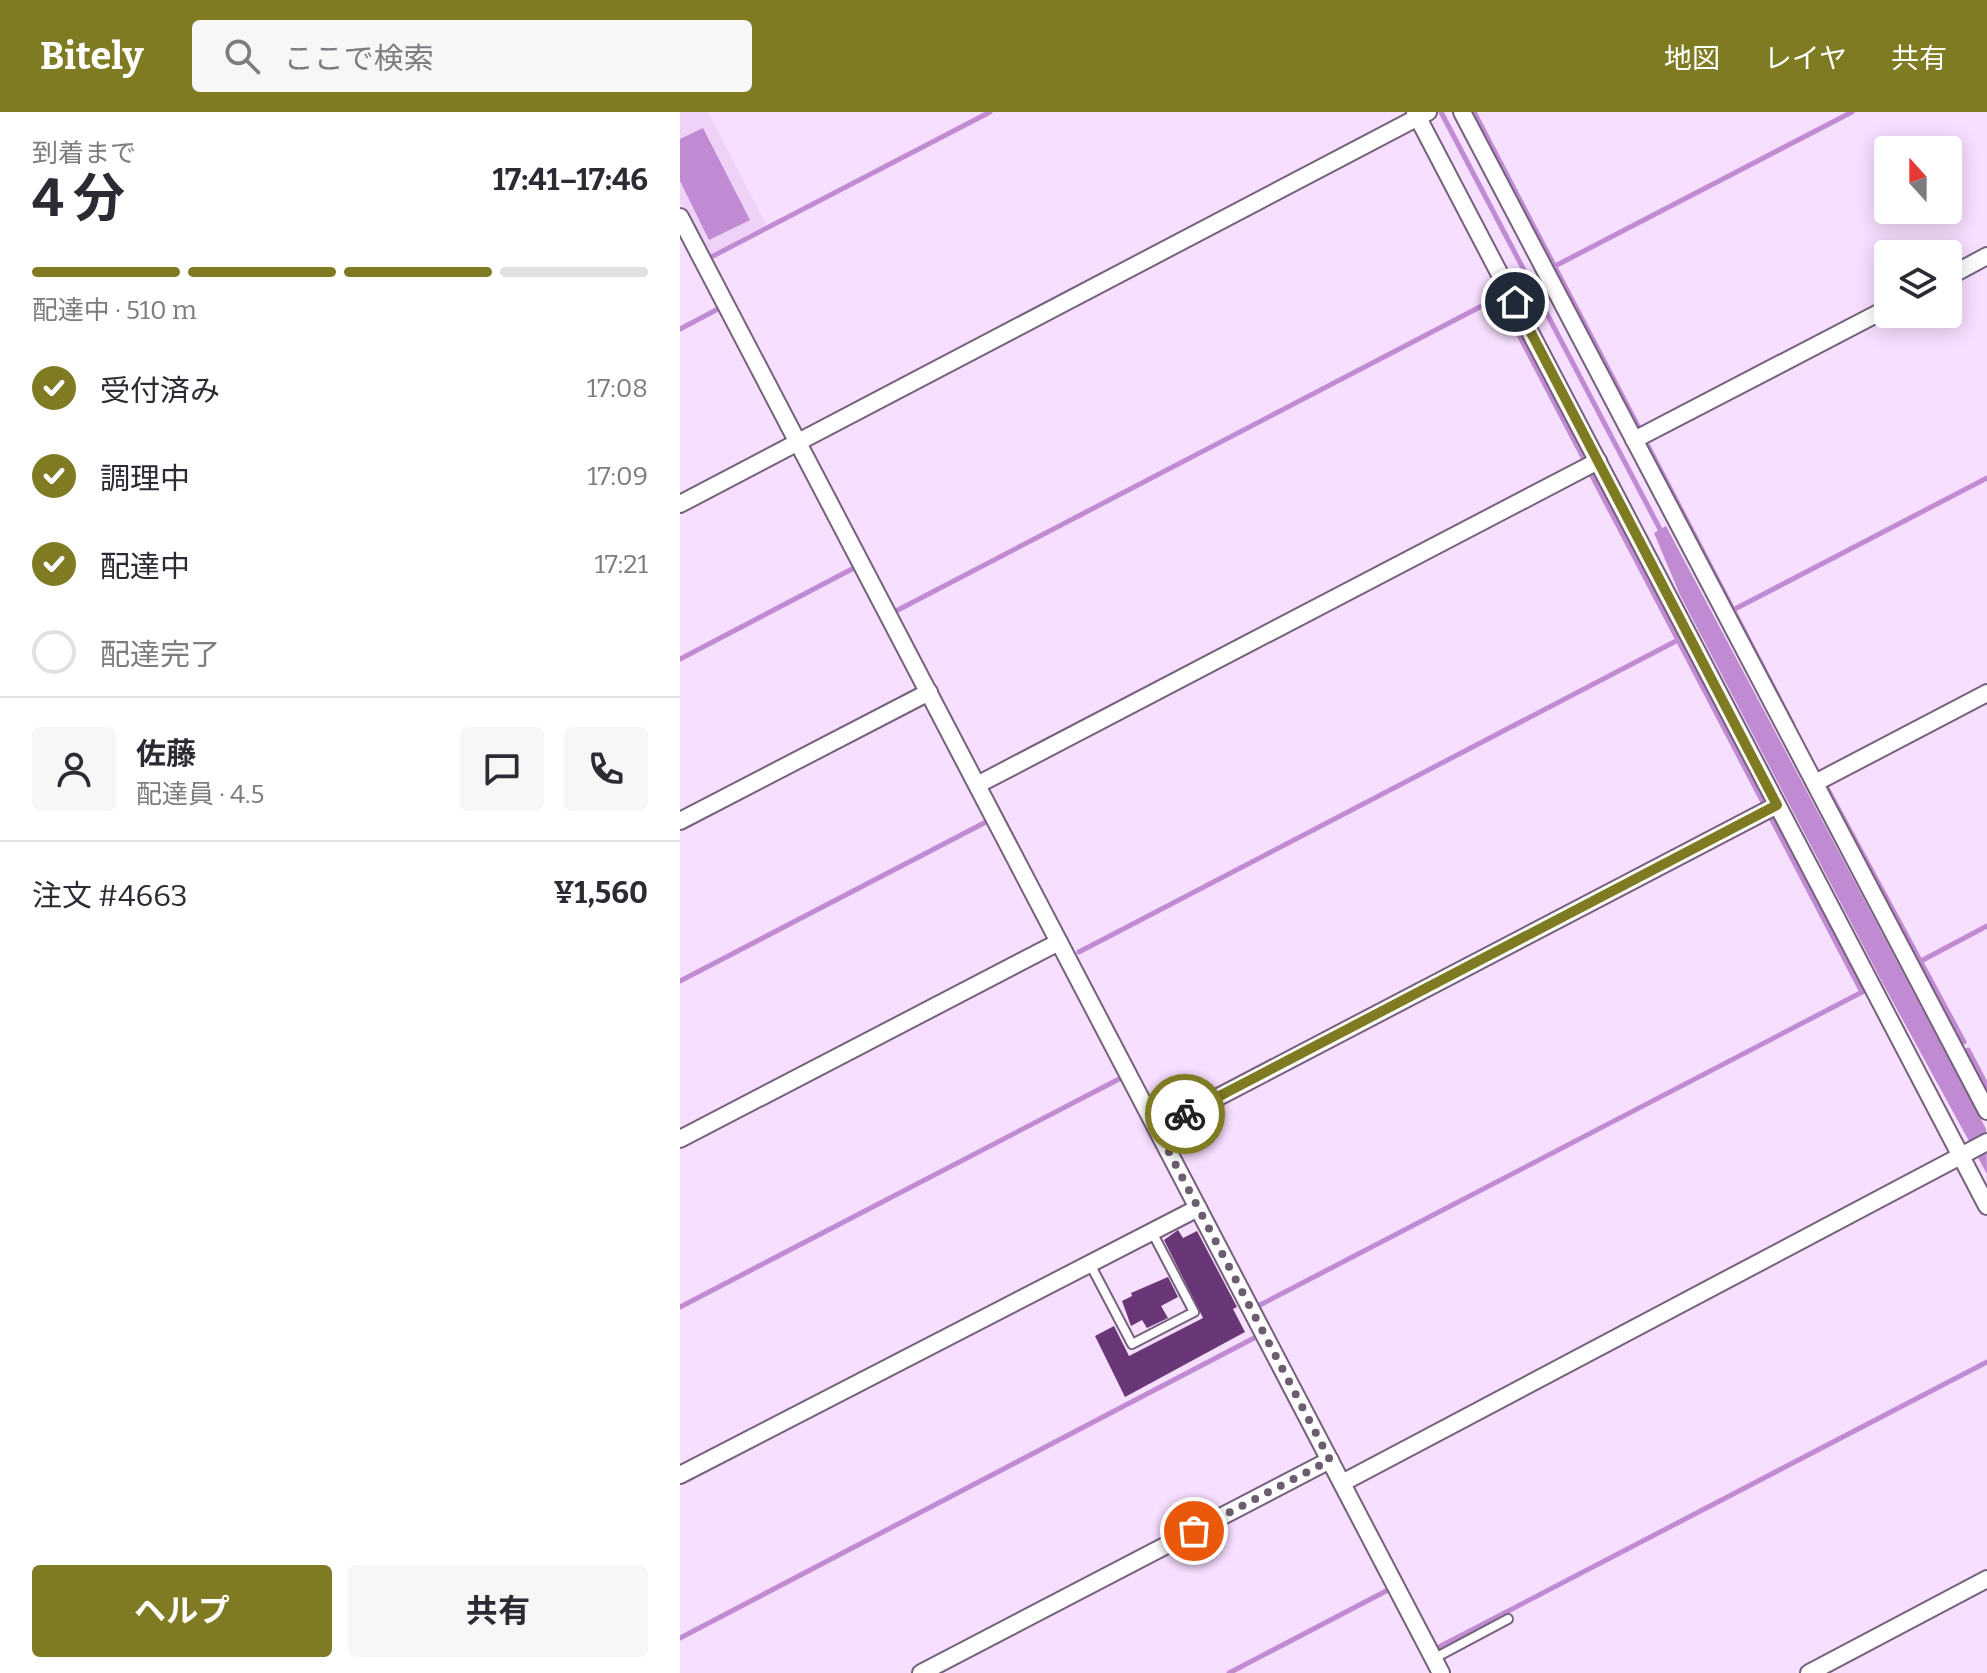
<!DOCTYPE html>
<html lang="ja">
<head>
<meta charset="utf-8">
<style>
	body { margin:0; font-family:Bitter,"Noto Sans JP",serif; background:#f7f7f7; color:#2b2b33; height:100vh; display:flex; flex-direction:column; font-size:30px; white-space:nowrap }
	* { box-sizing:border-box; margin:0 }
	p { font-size:26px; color:#7c7c81 }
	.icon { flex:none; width:44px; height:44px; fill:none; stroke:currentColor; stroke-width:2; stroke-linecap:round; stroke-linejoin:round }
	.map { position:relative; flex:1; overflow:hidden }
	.drawer { display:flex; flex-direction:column; background:#fff; width:680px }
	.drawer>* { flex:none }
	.needle { width:52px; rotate:339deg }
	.fabs { position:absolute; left:1194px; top:24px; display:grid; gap:16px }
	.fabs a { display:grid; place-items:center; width:88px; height:88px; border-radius:8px; background:#fff; box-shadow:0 4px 20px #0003; font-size:40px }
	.pin { position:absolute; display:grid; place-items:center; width:68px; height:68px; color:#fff; margin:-34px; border:4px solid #fff; border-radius:50%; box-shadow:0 2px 8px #0007 }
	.courier { position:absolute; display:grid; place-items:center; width:80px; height:80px; margin:-40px; border:6px solid #7e7b22; border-radius:50%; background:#fff; color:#222; box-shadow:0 2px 10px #0007 }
	.head em { font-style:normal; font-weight:700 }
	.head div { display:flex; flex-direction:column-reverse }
	.head { display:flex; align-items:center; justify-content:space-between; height:136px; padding:0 32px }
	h1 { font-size:52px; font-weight:700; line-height:60px }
	.bar { display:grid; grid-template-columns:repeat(4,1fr); gap:12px 8px; align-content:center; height:96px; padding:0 32px }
	.bar i { height:10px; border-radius:6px; background:#e1e1e2 }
	.bar .selected { background:#7e7b22 }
	.bar p { grid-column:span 4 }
	.line { display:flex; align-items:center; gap:20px; padding:0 32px; border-top:2px solid #e1e1e2 }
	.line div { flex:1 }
	.round { display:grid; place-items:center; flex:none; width:84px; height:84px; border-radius:8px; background:#f7f7f7 }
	ol { padding:0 32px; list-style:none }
	li { display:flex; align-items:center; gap:24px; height:88px }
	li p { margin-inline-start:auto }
	li .icon { padding:8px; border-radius:50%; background:#7e7b22; color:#fff; stroke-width:4 }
	li:last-child { color:#7c7c81 }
	li i { width:44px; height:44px; border:4px solid #e1e1e2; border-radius:50% }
	.button { display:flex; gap:16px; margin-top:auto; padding:16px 32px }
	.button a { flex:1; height:92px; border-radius:8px; background:#7e7b22; color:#fff; font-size:32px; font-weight:700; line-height:92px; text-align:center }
	.button a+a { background:#f7f7f7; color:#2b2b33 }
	header { display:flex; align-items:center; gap:48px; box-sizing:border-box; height:112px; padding:0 40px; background:#7e7b22; color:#fff }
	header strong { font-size:38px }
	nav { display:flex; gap:44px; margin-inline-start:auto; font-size:28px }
	.search { width:560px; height:72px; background:#f7f7f7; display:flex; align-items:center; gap:20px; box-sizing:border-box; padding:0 28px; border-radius:8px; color:#7c7c81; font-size:30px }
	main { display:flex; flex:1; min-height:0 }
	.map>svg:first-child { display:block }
	.built { fill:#eed2f7 }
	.water { fill:#c18bd3 }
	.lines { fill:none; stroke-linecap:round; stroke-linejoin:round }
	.stream { stroke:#c18bd3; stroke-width:5 }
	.building { fill:#693778 }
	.service-casing { stroke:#75617c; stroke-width:12 }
	.minor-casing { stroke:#75617c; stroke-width:20 }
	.service { stroke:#fff; stroke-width:8 }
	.minor { stroke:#fff; stroke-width:16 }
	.done { stroke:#6b5d6f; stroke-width:8; stroke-dasharray:0 14.4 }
	.route { stroke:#7e7b22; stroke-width:10 }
</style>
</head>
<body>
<header>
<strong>Bitely</strong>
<div class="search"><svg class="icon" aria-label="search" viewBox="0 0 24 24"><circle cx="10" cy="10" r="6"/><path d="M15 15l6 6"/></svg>ここで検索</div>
<nav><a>地図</a><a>レイヤ</a><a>共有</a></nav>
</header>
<main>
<section class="drawer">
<div class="head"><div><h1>4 分</h1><p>到着まで</p></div><em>17:41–17:46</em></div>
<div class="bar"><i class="selected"></i><i class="selected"></i><i class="selected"></i><i></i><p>配達中 · 510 m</p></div>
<ol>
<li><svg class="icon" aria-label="check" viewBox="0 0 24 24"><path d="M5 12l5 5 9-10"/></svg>受付済み<p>17:08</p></li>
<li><svg class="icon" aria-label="check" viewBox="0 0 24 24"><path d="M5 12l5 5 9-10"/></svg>調理中<p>17:09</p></li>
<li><svg class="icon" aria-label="check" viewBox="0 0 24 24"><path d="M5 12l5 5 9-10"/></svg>配達中<p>17:21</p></li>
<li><i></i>配達完了</li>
</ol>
<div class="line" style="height:144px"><a class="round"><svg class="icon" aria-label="person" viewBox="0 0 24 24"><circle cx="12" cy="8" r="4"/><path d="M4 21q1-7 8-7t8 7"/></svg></a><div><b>佐藤</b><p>配達員 · 4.5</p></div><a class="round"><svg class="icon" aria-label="chat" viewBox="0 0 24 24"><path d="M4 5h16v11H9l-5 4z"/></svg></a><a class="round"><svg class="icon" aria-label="phone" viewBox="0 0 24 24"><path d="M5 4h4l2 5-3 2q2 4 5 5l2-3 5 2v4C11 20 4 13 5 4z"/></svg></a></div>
<div class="line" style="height:104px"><div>注文 #4663</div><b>¥1,560</b></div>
<div class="button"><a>ヘルプ</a><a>共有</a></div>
</section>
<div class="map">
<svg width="1307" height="1561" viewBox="0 0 1307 1561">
	<rect width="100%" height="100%" fill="#f7dfff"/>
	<polygon class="built" points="0,0 28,0 86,113 28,143 0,90"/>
	<g class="water">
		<polygon points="23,16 70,108 29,128 0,69 0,27"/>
		<polygon points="986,414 1306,1017 1307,1062 1202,870 1000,483 974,421"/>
	</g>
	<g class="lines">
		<g class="stream">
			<polyline points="761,0 982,421"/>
			<polyline points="794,0 960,318"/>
			<polyline points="33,144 310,0"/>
			<polyline points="875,154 1172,0"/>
			<polyline points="0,217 38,197"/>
			<polyline points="968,334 1113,613"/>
			<polyline points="910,360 1084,692"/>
			<polyline points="1053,498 1307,366"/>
			<polyline points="216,499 819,185 905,349"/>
			<polyline points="0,547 174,456"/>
			<polyline points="1147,676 1284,930"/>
			<polyline points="1090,704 1182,880"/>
			<polyline points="399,840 998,528"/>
			<polyline points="1241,849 1307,814"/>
			<polyline points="0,869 306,710"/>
			<polyline points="1288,938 1307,974"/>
			<polyline points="580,1193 1186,878"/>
			<polyline points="0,1195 441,966"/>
			<polyline points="0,1526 576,1225"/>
			<polyline points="757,1536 1307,1250"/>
			<polyline points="549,1561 708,1478"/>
		</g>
	</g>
	<g class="building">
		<polygon points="498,1118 503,1126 517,1119 557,1195 553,1197 565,1220 445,1285 415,1224 434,1214 449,1244 523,1206 484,1128"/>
		<polygon points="488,1165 498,1185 481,1194 488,1206 467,1216 462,1208 451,1214 442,1189 452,1184 451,1181"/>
	</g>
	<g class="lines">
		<defs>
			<g id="service">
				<polyline points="410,1152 452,1232 514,1200 472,1120"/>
				<polyline points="753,1547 828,1507"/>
			</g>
			<g id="minor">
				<polyline points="735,0 1307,1094"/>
				<polyline points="782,0 1307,999"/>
				<polyline points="0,105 761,1561"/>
				<polyline points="1268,165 1307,144"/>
				<polyline points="954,328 1208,196"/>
				<polyline points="0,392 748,0"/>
				<polyline points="1135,671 1307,581"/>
				<polyline points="297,673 918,349"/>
				<polyline points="0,709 249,580"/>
				<polyline points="477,1017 1097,693"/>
				<polyline points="0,1027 379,830"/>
				<polyline points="0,1363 518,1096"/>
				<polyline points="662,1371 1307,1030"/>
				<polyline points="241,1561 650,1348"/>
				<polyline points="1129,1561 1307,1467"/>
			</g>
		</defs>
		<use href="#service" class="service-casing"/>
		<use href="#minor" class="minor-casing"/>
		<use href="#service" class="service"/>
		<use href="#minor" class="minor"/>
	</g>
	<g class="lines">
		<polyline class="done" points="505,1002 477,1017 650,1348 514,1419"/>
		<polyline class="route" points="505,1002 1097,693 835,190"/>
	</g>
</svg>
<div class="fabs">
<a><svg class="needle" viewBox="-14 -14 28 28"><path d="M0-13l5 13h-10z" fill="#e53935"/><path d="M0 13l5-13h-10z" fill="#7c7c81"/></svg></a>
<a><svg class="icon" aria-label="layers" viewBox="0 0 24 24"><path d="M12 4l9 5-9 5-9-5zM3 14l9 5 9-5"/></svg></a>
</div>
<div class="pin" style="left:514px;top:1419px;background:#ea580c"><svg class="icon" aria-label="bag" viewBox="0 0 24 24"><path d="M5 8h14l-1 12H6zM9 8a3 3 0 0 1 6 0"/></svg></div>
<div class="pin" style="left:835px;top:190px;background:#1f2937"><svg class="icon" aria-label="home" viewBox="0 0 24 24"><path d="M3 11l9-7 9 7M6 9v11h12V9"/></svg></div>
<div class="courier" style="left:505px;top:1002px"><svg class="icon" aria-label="bike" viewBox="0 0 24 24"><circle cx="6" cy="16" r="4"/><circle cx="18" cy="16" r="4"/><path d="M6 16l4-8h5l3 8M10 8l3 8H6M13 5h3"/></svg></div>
</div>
</main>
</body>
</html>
